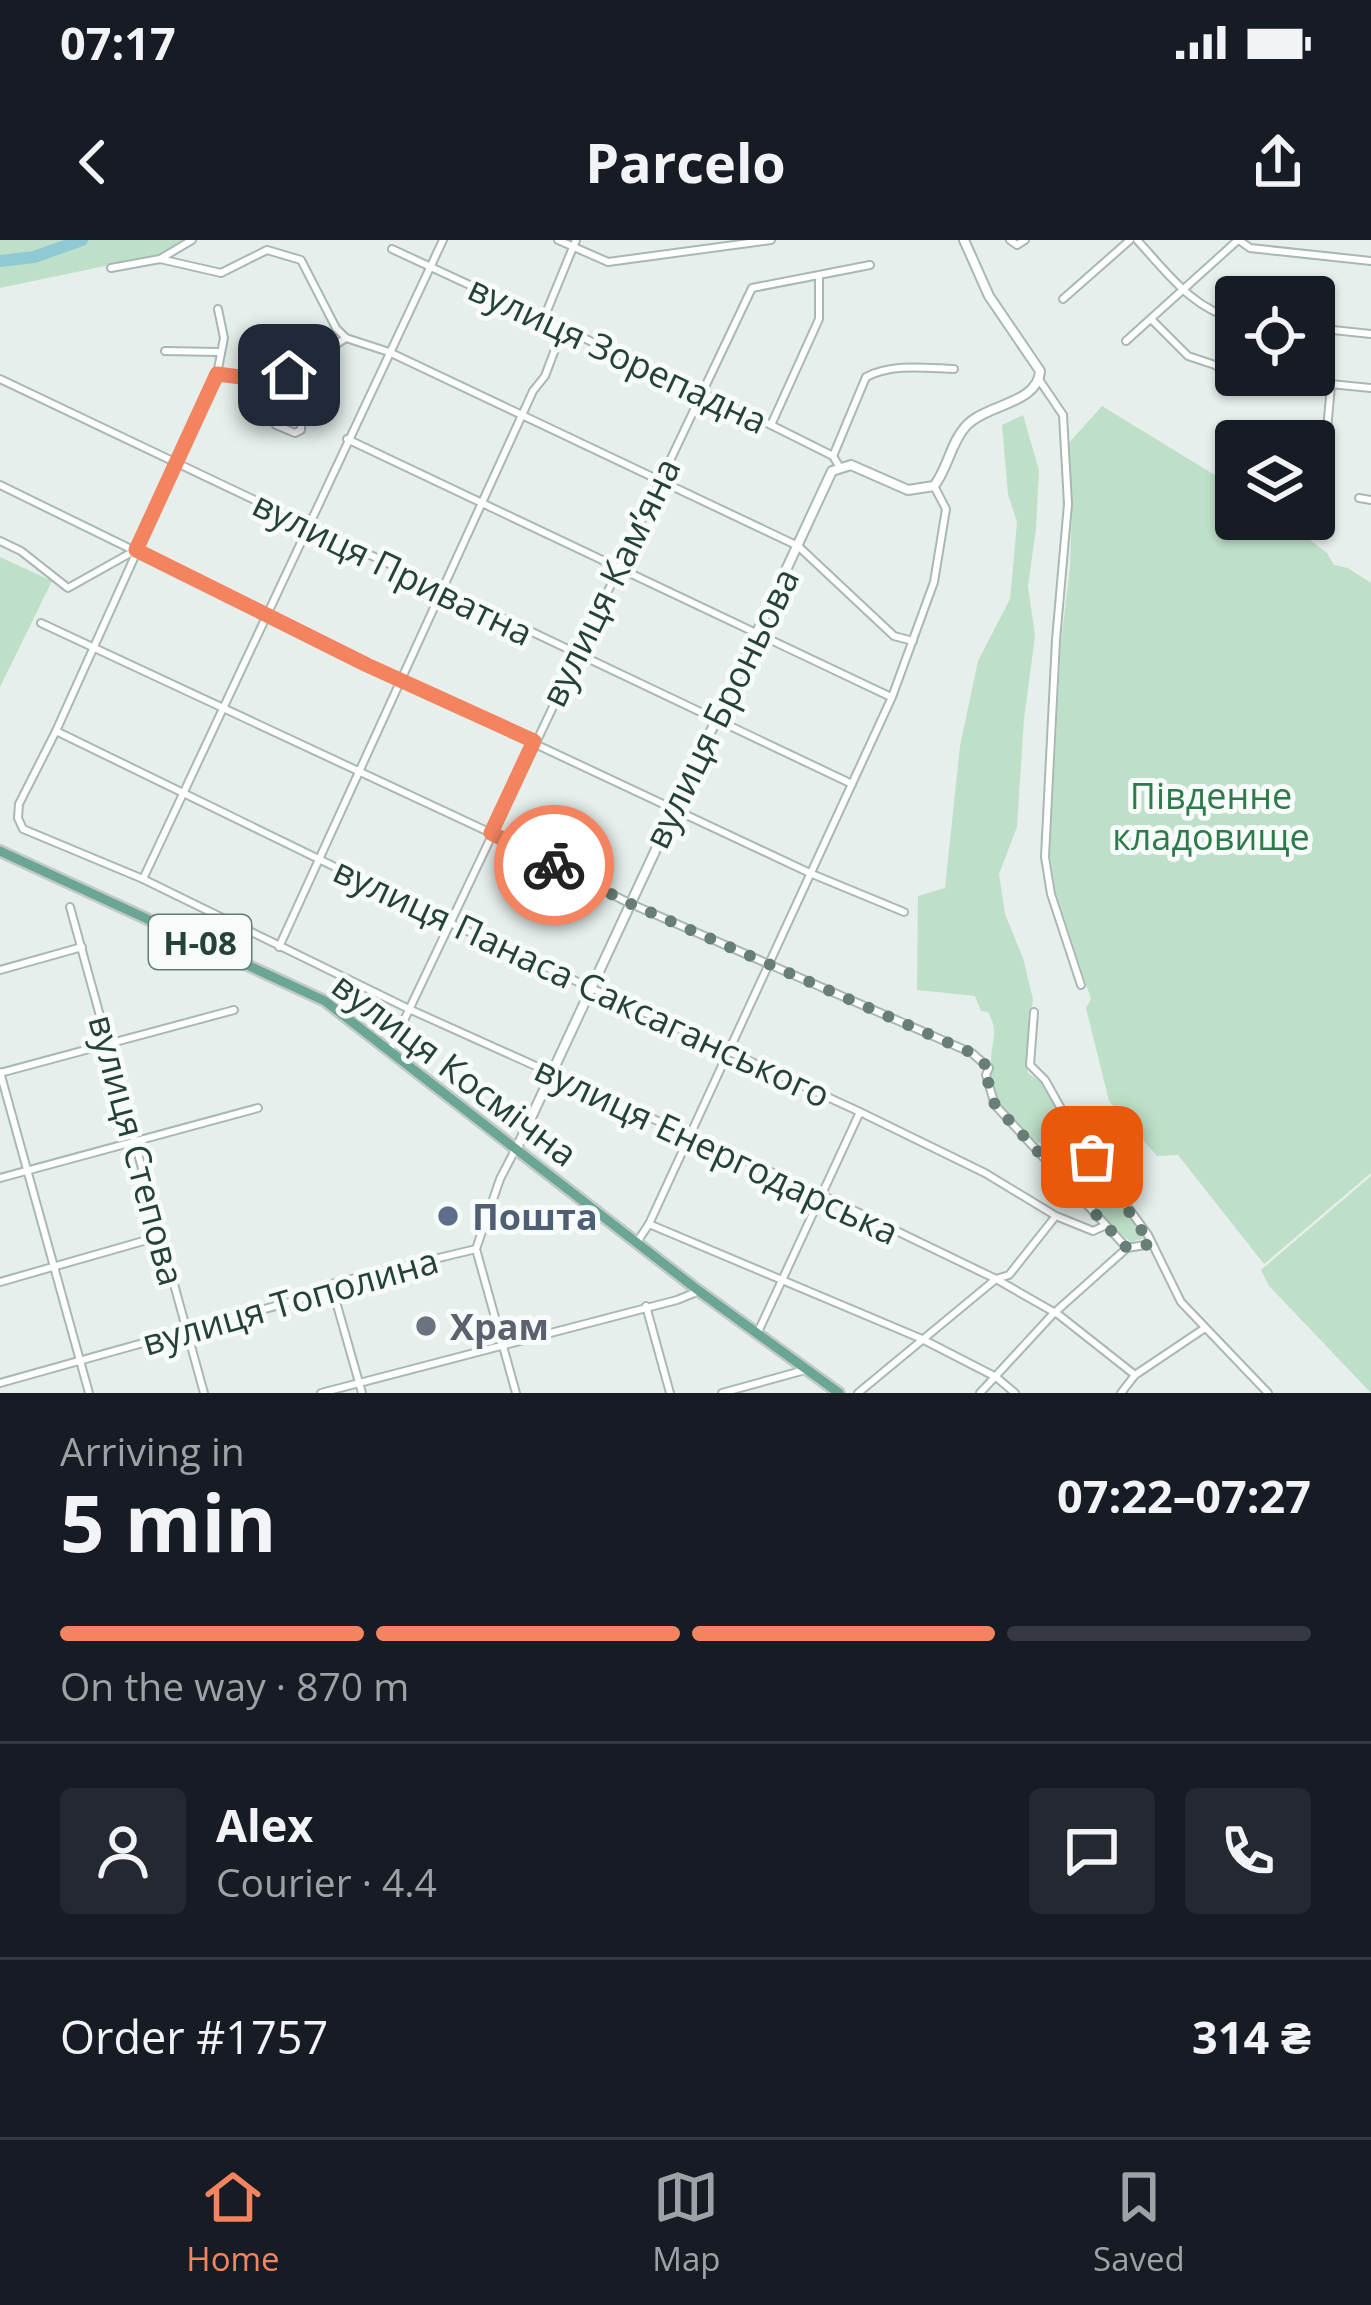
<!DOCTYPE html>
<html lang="en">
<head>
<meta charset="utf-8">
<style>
	body { margin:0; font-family:"Open Sans",sans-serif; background:#242831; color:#f1f3f6; height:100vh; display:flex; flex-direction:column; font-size:45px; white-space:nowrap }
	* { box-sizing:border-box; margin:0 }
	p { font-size:39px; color:#9ea1a6 }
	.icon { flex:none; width:66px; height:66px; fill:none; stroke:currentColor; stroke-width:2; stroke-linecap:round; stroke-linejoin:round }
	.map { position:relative; height:1153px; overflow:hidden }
	.side { display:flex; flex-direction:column; background:#171b24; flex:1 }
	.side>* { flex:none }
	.controls { position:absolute; left:1215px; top:36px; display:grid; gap:24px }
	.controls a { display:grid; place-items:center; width:120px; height:120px; border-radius:12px; background:#171b24; box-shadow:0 3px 9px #0004; font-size:60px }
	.pin { position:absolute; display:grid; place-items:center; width:102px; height:102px; color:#fff; margin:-51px; border-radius:24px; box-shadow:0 6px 18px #0006 }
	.courier { position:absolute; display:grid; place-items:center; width:120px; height:120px; margin:-60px; border:9px solid #f4845f; border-radius:50%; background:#fff; color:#222; box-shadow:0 3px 15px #0007 }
	.headline em { font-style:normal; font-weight:700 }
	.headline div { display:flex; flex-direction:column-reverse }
	.headline { display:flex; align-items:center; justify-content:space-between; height:204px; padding:0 60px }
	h1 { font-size:78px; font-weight:700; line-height:90px }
	.bar { display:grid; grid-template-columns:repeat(4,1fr); gap:18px 12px; align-content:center; height:144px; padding:0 60px }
	.bar i { height:15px; border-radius:9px; background:#363941 }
	.bar .on { background:#f4845f }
	.bar p { grid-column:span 4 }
	.line { display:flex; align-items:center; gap:30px; padding:0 60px; border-top:3px solid #363941 }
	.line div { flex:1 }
	.round { display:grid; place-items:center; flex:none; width:126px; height:126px; border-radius:12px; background:#242831 }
	.status { display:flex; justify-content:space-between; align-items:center; height:84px; padding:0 60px; background:#171b24; direction:ltr }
	.status svg { height:33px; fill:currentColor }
	header { display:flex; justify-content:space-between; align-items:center; height:156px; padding:0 60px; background:#171b24; font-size:54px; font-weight:700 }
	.dock { display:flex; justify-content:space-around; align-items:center; height:168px; border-top:3px solid #363941; background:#171b24; font-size:33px; color:#9ea1a6 }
	.dock a { display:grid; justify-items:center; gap:6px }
	.dock .on { color:#f4845f }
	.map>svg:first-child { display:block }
	.green { fill:#bfe0c8 }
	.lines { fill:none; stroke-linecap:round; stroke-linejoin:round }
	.river { stroke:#8ec9d4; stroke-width:12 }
	.minor-casing { stroke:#a8b8b2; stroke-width:10 }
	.tertiary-casing { stroke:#a8b8b2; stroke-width:12 }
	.primary-casing { stroke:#c2cac8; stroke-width:14 }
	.minor { stroke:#fff; stroke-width:6 }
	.tertiary { stroke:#fff; stroke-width:8 }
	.primary { stroke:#6aa596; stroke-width:9 }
	.done { stroke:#687f78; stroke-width:12; stroke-dasharray:0 21.6 }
	.route { stroke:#f4845f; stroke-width:15 }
	.service-dot { fill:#5c6f8a; stroke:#f7fbf9; stroke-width:4.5 }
	.worship-dot { fill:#6b7280; stroke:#f7fbf9; stroke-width:4.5 }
	.labels { text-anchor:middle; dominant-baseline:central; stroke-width:10; stroke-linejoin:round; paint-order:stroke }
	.shield { fill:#f7fbf9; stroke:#637a73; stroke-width:3 }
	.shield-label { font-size:33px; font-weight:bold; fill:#24423a }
	.street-label { font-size:36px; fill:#24423a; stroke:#f7fbf9 }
	.park-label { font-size:36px; fill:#2d7a4b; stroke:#f7fbf9 }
	.service-label { font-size:36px; font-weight:bold; fill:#4e5e75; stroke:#f7fbf9; text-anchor:start }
	.worship-label { font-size:36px; font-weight:bold; fill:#5b616d; stroke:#f7fbf9; text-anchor:start }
</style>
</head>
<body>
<div class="status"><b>07:17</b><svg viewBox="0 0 49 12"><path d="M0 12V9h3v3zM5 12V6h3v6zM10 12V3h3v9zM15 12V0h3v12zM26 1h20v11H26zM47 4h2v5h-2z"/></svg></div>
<header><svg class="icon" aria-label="back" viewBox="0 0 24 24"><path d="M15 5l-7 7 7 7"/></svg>Parcelo<svg class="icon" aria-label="share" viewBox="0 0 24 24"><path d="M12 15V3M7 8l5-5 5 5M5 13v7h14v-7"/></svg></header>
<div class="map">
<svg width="1371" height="1153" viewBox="0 0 1371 1153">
	<rect width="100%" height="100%" fill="#e6efeb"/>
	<g class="green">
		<polygon points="0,0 185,0 162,14 0,48"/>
		<polygon points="1102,166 1236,248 1236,279 1283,279 1327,313 1334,325 1348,328 1371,343 1371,933 1264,1024 1178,915 1157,916 1109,861 1086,768 1091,759 1056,653 1050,614 1061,402 1070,327 1072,264 1067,205"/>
		<path d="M1023,175L1039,230L1036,289L1028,346L1035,396L1024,479L1017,587L999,634L1005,674L1023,718L1033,759L1026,818L1028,833L1045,845L1059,877L1141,988L1145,998L1131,1002L1106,982L1055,927L1057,907L1051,901L1039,903C1010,883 989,856 991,820C992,799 999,792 988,772L981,771L975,756L917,750L918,656L945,648L960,506L978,421L1010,359L1017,282L1008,254L1002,185Z"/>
		<polygon points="0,317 52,341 0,447"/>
		<polygon points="1371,936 1371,1153 1269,1046 1261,1030"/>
	</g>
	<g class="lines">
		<polyline class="river" points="0,21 34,17 82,0"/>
		<defs>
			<g id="minor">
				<polyline points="558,0 608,22 771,0"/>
				<polyline points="1010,0 1017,5 1025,0"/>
				<path d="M1137,0C1166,31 1193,70 1236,79"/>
				<polyline points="1239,0 1250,8 1371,21"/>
				<polyline points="392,9 771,185 833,216 839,226"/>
				<polyline points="160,19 192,0"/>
				<polyline points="111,28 160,19 221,33 267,10 301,20 336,88 346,98 389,112 798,306 894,396 913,401"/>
				<polyline points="1063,59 1130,0"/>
				<polyline points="544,78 576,0"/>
				<polyline points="1152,80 1188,116 1215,125 1228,134 1371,148"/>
				<polyline points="1314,88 1371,94"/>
				<polyline points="346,98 289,135 271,141 217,134 56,491 19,564 18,578 23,589 143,639 409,769 822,955 996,1039 1059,1075 1135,1135"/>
				<polyline points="1126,101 1238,0"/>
				<polyline points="165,111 218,112"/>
				<polyline points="217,134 224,98 218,69"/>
				<polyline points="0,139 852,544"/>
				<polyline points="1040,141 1063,175 1068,264 1056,400 1045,617 1051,654 1081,745"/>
				<polyline points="276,185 295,193 301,190 302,148 289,135"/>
				<polyline points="771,185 819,79 819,36"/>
				<polyline points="347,199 891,457"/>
				<polyline points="1314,215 1325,213 1331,145"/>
				<path d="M833,216L866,137C892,123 926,128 954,129"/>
				<polyline points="0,245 401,441 812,634 904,672"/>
				<polyline points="1359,258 1371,260"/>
				<polyline points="0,301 21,311 68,348 134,311"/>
				<polyline points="41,383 491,593 629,663 972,813 989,828 986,835 995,865 1127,1008 1151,1004"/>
				<polyline points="56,491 450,683 860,872 985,933 1056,976 1093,991 1104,986"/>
				<polyline points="143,639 443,0"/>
				<polyline points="70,667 204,1153"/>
				<polyline points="279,707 533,151 545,136 563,88"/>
				<polyline points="0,730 82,707"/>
				<polyline points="1034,772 1030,825 1045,840 1077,897 1148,995 1181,1062 1268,1153"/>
				<polyline points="389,812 752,48 870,25"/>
				<polyline points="0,832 89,1153"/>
				<polyline points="0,833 234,770"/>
				<polyline points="0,938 258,868"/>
				<polyline points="649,984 922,1099 996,1137 1015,1153"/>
				<polyline points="637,1002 649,984 892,457 934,342 946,269 934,246"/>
				<polyline points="476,1009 516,1153"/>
				<polyline points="0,1042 161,996"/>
				<polyline points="331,1044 362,1153"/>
				<polyline points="646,1066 670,1153"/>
				<polyline points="758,1092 860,872"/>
				<polyline points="0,1143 304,1058 331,1044 476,1009 500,939 515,910"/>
				<polyline points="321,1153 677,1060 699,1051"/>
				<polyline points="722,1153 805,1130"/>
				<polyline points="858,1153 996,1039 1009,1035 1055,977"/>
				<polyline points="980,1153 1053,1074 1127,1008"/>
				<polyline points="1121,1153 1135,1135 1205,1088"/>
			</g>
			<path id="tertiary" d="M516,910L832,231L851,225L908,250L934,246C948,228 951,202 966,186C986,164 1038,164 1040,131L989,56L964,0"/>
			<polyline id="primary" points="0,611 325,761 699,1051 839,1153"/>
		</defs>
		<use href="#minor" class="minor-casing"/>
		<use href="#tertiary" class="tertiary-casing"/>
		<use href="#primary" class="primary-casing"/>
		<use href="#minor" class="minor"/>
		<use href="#tertiary" class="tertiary"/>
		<use href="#primary" class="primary"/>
	</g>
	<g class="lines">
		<polyline class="done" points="554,625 629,663 972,813 989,828 986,835 995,865 1127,1008 1151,1004 1092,917"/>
		<polyline class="route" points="289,135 272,141 217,134 136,310 367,425 534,501 491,593 554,625"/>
	</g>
	<circle class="service-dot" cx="448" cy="976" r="12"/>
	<circle class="worship-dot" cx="426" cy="1086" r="12"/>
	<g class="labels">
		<rect class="shield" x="149" y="675" width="102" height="54" rx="9"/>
		<g class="shield-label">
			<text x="200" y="702">Н-08</text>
		</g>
		<g class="street-label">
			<text transform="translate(618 114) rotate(25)">вулиця Зорепадна</text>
			<text transform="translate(393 328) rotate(26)">вулиця Приватна</text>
			<text transform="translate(610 342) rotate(-64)">вулиця Кам’яна</text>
			<text transform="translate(721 468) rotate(-64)">вулиця Броньова</text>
			<text transform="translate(582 742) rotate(25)">вулиця Панаса Саксаганського</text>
			<text transform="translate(455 829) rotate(37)">вулиця Космічна</text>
			<text transform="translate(137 910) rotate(75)">вулиця Степова</text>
			<text transform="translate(717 910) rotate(25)">вулиця Енергодарська</text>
			<text transform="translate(290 1061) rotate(-16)">вулиця Тополина</text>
		</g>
		<g class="park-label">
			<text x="1211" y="555">Південне<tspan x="1211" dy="41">кладовище</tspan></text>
		</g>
		<g class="service-label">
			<text x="472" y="976">Пошта</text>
		</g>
		<g class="worship-label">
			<text x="450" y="1086">Храм</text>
		</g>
	</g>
</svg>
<div class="controls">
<a><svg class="icon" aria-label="locate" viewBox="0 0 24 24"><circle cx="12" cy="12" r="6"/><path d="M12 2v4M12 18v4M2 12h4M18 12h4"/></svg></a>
<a><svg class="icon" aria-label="layers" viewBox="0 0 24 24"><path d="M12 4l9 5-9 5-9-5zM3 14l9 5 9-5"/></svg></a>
</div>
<div class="pin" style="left:1092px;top:917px;background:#ea580c"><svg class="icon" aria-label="bag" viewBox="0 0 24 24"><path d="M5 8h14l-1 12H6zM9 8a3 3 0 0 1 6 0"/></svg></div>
<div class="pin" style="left:289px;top:135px;background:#1f2937"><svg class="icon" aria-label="home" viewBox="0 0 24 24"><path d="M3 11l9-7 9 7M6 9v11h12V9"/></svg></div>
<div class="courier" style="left:554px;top:625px"><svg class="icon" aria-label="bike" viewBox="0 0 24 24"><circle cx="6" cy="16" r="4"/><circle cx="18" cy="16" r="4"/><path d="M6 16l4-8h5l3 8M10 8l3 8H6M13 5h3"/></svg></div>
</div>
<section class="side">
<div class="headline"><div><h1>5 min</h1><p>Arriving in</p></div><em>07:22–07:27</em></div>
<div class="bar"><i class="on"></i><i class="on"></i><i class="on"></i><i></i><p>On the way · 870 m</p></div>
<div class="line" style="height:216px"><a class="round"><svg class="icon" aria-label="person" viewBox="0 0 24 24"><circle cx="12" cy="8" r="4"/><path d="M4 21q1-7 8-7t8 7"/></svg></a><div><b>Alex</b><p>Courier · 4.4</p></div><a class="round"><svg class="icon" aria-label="chat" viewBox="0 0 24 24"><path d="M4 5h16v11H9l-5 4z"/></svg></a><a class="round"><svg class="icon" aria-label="phone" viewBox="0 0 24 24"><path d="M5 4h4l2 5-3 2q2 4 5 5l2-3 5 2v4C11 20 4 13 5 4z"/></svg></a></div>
<div class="line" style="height:156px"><div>Order #1757</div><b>314 ₴</b></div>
</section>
<nav class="dock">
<a class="on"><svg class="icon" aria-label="home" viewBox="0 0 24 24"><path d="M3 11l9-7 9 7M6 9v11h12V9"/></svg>Home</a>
<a><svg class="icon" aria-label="map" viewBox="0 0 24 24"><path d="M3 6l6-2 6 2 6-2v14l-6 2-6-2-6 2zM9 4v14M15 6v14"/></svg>Map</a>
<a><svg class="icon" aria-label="saved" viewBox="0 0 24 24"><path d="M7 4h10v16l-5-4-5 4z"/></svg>Saved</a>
</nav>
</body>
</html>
